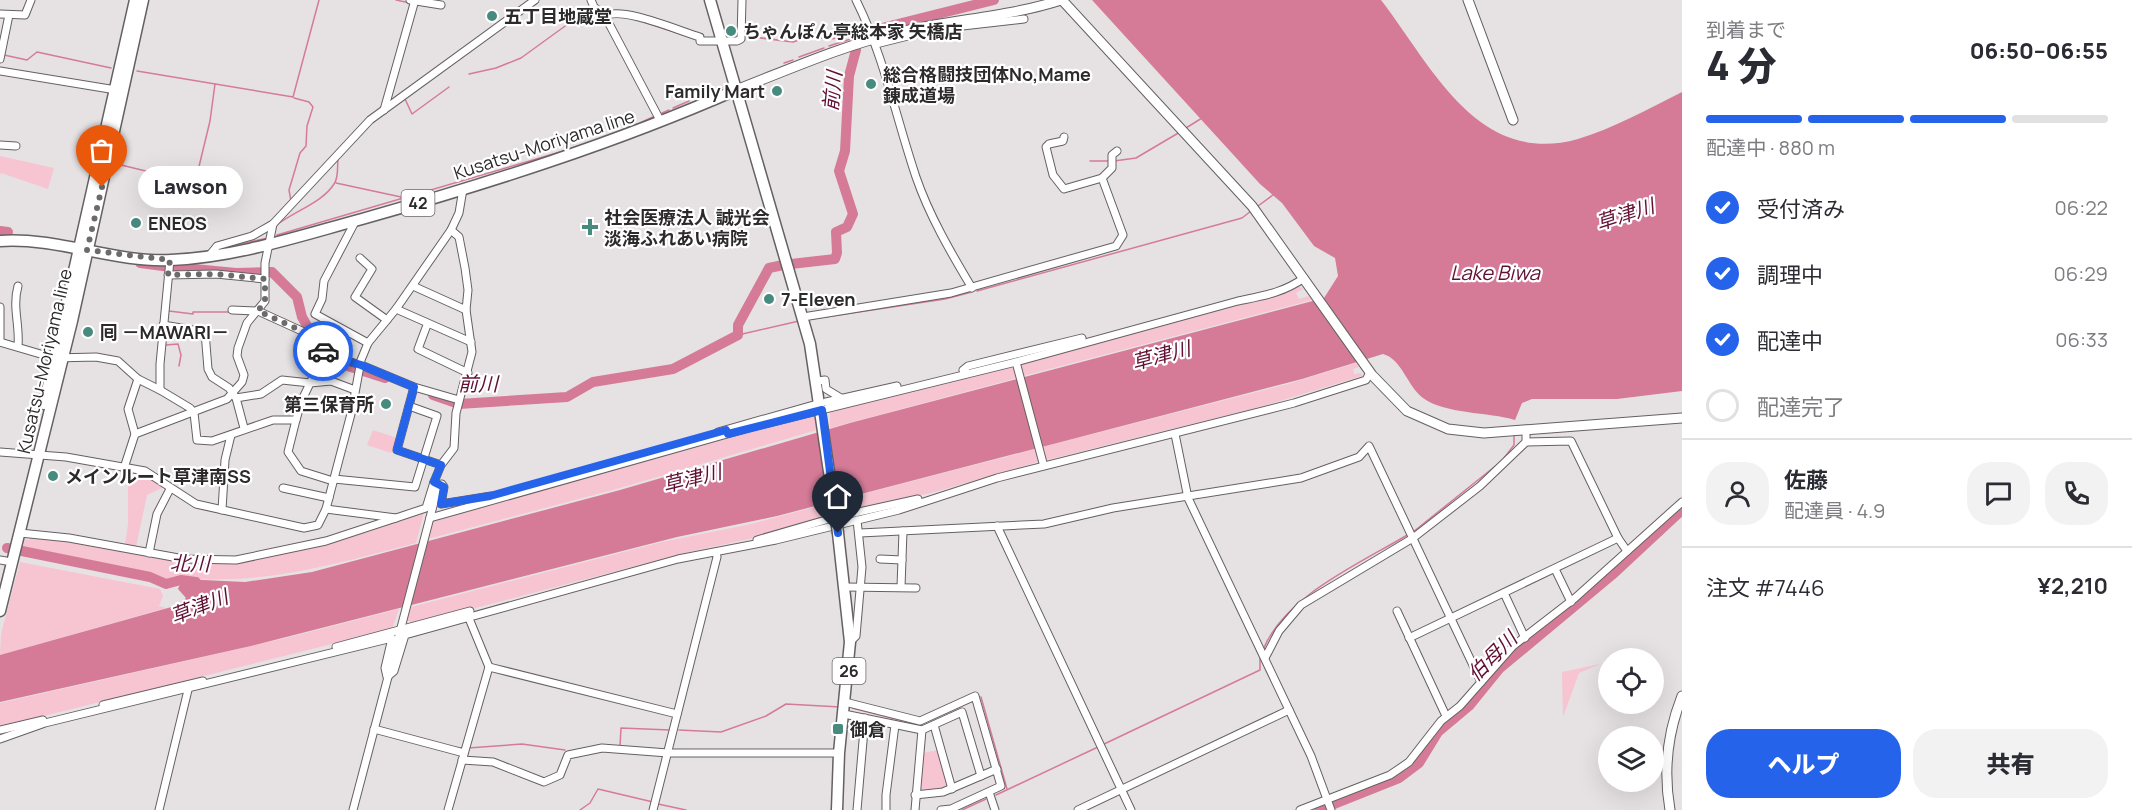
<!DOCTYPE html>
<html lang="ja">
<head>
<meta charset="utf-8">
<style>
	body { margin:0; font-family:Manrope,"Noto Sans JP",sans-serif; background:#f2f2f3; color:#2b2b33; height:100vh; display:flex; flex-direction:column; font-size:22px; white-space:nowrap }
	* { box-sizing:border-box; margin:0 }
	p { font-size:20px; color:#7c7c81 }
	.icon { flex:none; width:33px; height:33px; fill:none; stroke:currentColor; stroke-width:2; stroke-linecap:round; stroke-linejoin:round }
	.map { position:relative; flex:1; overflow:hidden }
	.sheet { display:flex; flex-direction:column; background:#fff; width:450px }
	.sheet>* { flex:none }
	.fabs { position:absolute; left:1598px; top:648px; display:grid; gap:12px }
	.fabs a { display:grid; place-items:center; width:66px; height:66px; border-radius:50%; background:#fff; box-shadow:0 6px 24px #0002; font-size:30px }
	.pin { position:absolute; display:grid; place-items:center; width:51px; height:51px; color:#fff; margin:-62px -26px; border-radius:50% 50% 50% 0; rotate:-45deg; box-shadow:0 0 6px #0007 }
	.pin .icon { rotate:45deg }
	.courier { position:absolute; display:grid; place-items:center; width:60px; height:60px; margin:-30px; border:4px solid #2563eb; border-radius:50%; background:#fff; color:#222; box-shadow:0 2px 8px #0007 }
	.bubble { position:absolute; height:42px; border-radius:21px; background:#fff; box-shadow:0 6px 24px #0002; font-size:20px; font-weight:800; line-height:42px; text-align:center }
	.headline em { font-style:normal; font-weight:800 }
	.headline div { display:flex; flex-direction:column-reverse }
	.headline { display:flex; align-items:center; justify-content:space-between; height:102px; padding:0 24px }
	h1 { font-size:39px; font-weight:800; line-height:45px }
	.bar { display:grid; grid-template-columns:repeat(4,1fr); gap:9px 6px; align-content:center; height:72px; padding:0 24px }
	.bar i { height:8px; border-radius:4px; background:#e1e1e2 }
	.bar .current { background:#2563eb }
	.bar p { grid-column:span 4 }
	.line { display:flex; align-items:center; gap:15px; padding:0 24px; border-top:2px solid #e1e1e2 }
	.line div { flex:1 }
	.round { display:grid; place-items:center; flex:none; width:63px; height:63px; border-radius:24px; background:#f2f2f3 }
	ol { padding:0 24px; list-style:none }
	li { display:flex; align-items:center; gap:18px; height:66px }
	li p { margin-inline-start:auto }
	li .icon { padding:6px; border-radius:50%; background:#2563eb; color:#fff; stroke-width:4 }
	li:last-child { color:#7c7c81 }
	li i { width:33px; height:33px; border:3px solid #e1e1e2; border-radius:50% }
	.primary-button { display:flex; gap:12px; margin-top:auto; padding:12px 24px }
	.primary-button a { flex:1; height:69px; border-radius:24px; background:#2563eb; color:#fff; font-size:24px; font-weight:800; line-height:69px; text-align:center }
	.primary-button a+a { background:#f2f2f3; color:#2b2b33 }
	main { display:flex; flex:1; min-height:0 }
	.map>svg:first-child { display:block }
	.green { fill:#f7c4d2 }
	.water { fill:#d57b98 }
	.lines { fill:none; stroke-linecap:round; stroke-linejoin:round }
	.stream { stroke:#d57b98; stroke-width:1.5 }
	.river { stroke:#d57b98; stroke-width:10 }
	.street-casing { stroke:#656162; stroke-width:9 }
	.secondary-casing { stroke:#656162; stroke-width:11 }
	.primary-casing { stroke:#656162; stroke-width:13 }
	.street { stroke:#fff; stroke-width:7 }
	.secondary { stroke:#fff; stroke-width:9 }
	.primary { stroke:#fff; stroke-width:10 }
	.primary-bridge-casing { stroke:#656162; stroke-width:13; stroke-linecap:butt }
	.primary-bridge { stroke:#fff; stroke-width:10 }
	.done { stroke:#6d6a6b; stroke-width:6; stroke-dasharray:0 10.8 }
	.route { stroke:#2563eb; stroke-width:8 }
	.poi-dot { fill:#478a7e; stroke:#fff; stroke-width:2 }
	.labels { text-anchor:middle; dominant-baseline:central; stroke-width:4.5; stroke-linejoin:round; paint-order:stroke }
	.shield { fill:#fff; stroke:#6b6a6b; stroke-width:1.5 }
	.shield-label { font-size:16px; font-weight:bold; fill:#2c2a2b }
	.poi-label { font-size:18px; font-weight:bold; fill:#2c2a2b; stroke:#fff; text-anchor:start }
	.street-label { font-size:18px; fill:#2c2a2b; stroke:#fff }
	.water-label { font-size:20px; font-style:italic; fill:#611033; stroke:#fff }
</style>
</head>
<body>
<main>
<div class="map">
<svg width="1682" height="810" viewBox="0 0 1682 810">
	<rect width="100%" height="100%" fill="#e6e2e3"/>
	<g class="green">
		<polygon points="0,156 54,168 48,189 1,173 0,175"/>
		<polygon points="1298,286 1303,289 1296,293 1299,299 1309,296 1312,300 1023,376 1021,367 1023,362 1166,322 1283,293"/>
		<polygon points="1356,363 1359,367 1353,369 1354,374 1361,373 1362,376 1260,407 1047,460 1042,447 1288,384"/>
		<polygon points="1009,366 1015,369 1017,378 830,428 830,410"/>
		<polygon points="816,414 820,429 620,488 428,539 433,521"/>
		<polygon points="373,430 397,438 391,453 367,445"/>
		<polygon points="1036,449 1038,462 935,492 844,514 840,500"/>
		<polygon points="128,471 141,474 164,487 147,495 136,547 125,545 128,524"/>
		<polygon points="830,503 830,516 768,535 689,552 411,625 410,621 406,621 411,607 662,542 751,524"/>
		<path d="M424,512L416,543C338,563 262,587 179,577C170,584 165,581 155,575L23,547L25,539L29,540L31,537L232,563L289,553L368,532Z"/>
		<polygon points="20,562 160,589 163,596 159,606 166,608 0,655 1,634"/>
		<polygon points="399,609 392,629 0,727 0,703 282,639"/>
		<polygon points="1600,664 1579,673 1563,717 1562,672"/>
		<polygon points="938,750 947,784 944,788 922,791 919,789 923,753"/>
	</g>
	<path class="water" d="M1092,0H1381C1432,66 1477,167 1578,139C1614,128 1648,109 1682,92V391L1617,399H1532L1522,403L1515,420C1489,412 1444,414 1423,398C1407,386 1402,359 1383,354L1302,379L777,516L677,537L251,646L0,702V655L175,606L186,598L178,589L182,579L245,582L312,572L620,490L850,423L1324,298L1338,276L1335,258L1314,246L1282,203L1260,184Z"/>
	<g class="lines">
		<g class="stream">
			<polyline points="396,0 410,3"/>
			<polyline points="643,22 687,36"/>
			<polyline points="745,36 793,42 808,37 831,39 861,34"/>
			<polyline points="829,46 860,36"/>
			<polyline points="4,55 27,60 37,52 111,68"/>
			<polyline points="799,57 824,48"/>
			<polyline points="784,63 793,60"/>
			<polyline points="137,71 293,97 319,0"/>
			<polyline points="469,74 496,68 521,58 590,8"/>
			<polyline points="709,93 724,87"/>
			<polyline points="405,99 412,114 449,87"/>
			<polyline points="693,99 706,94"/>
			<polyline points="673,108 689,101"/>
			<polyline points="662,113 669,110"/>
			<polyline points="640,123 655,116"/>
			<polyline points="1186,128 1202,118"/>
			<polyline points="622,130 637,124"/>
			<polyline points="1090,161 1110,161"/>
			<polyline points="1114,161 1136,158 1180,132"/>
			<polyline points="117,164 195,183 210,121 215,84"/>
			<polyline points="336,183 401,197 402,200"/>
			<polyline points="291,201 289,190 300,153 306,146 307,126 313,107 309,102 294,98"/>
			<polyline points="1258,206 1273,195"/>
			<path d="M278,224C295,211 323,202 334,184C339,177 337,167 338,159"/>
			<polyline points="277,235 567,150"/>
			<polyline points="231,246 268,238"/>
			<polyline points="977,291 1242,218 1251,211"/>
			<polyline points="169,311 193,314 193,312 230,312"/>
			<polyline points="264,317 269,320"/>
			<polyline points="812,319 945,299 972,292"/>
			<polyline points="738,335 799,321"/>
			<polyline points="166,345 178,344 181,355 179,366"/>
			<polyline points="1504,458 1514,445 1514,434"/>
			<polyline points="1413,532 1498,464"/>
			<path d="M1263,650C1284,596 1361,563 1409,534"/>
			<polyline points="981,697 1007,789"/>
			<polyline points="852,708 919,725 973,701"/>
			<polyline points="679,730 721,732 766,716 786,704 840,707"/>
			<polyline points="1102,745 1260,670 1260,657"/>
			<polyline points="615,746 620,746 621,728 670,730"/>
			<polyline points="452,747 462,748"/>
			<polyline points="468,748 522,744 565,750"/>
			<polyline points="996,795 1098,747"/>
			<polyline points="658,804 686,810"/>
			<polyline points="580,810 590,803 598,789 653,802"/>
			<polyline points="962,810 986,799"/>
		</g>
		<g class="river">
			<polyline points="874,30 994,0"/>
			<polyline points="860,36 868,32"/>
			<polyline points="0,231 8,232"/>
			<polyline points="140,263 171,267 186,265 194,269 236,273 272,272 297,297 302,317 326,359 385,378"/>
			<polyline points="791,264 835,259 837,253 836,232 847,227 853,214 839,171 845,151 849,76 856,50"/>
			<polyline points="433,395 459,404 567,397 593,382 673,369 738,335 738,325 769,268 783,265"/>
			<polyline points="7,548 150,577 166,584 181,580 196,582"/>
			<polyline points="1319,810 1399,778 1419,763 1438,732 1469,706 1499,669 1612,575 1682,510"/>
		</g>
		<defs>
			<g id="street">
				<polyline points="410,0 441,5"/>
				<polyline points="591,0 594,7 605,16 661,122"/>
				<path d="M856,0C884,56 896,118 916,177C929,215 951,253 972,288"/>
				<polyline points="0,14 25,15 31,0"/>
				<path d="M605,16C622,6 679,31 700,37V41H737L741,39L742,0"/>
				<polyline points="876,44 936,29 1024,19"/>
				<polyline points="0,59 9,15"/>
				<polyline points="0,71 116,90"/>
				<polyline points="384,110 415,0"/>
				<polyline points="1064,137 1063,141 1049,144 1046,147 1053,175 1064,189 1102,178 1112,168 1112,155 1117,151"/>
				<polyline points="0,145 16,146"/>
				<polyline points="356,220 324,281 322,299 315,314 368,343"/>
				<polyline points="209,256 217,246 252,236 273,224 370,120 535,0"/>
				<polyline points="360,258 372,269 355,297 387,320"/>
				<polyline points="168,275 216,274 265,279"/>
				<polyline points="413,286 466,310"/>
				<polyline points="0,307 0,342"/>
				<polyline points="396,309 471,342"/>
				<polyline points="232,310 258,311 304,332 318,335 324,354"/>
				<polyline points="803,317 951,293 1116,246 1123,235 1102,178"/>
				<polyline points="163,325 205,332 208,369 212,377 229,388 236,398 244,428"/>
				<polyline points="427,325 418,349 468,373"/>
				<polyline points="0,342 54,358 96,357 118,361 138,379 160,390 190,408 194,413 197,440 212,441 273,420 296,420 301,402 324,354"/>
				<path d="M18,346C20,325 12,307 18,286"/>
				<polyline points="324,354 361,365 414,387 459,400"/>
				<polyline points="1016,362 1043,463"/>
				<polyline points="963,370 968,366 1082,338"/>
				<polyline points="817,381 825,380 826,389 841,398"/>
				<polyline points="414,387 397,450 441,465"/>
				<polyline points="160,390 160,364 170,260"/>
				<polyline points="236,398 261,394 282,380 310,383 331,381 355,390"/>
				<polyline points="826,402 897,386"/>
				<polyline points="296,420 288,452 301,471 333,481"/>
				<polyline points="718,432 817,404"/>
				<polyline points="135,434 128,409 138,379"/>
				<polyline points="1175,434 1188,498 1311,756 1331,810"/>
				<polyline points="1526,442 1571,441 1618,538 1627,551"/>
				<polyline points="0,452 66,457 145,471 196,504 304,528 318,525 326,509 352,410 361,360 368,343 396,309 451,230 459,213 463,189"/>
				<polyline points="124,468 135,434 227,399 242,382 244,375 237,356 238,348 247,323 265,301 265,263 273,224"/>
				<polyline points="334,479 415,487 437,416 409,406"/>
				<polyline points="436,485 442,484 444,487 441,504 491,496"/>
				<polyline points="283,488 329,498"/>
				<polyline points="326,509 396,518 426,508 434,482"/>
				<polyline points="222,510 225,460 231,435"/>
				<path d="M430,518L752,427L1016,362L1238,301C1262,296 1283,293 1304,278"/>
				<polyline points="997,526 1131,810"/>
				<polyline points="20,533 69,538 184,559 236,560 326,541 396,518"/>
				<polyline points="860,533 1044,524 1113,508 1301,478 1359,457 1369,446 1481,682"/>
				<polyline points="757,540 836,517 918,499"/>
				<polyline points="149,553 157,514 170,489"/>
				<polyline points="880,559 902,560"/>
				<polyline points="0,560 6,561"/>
				<polyline points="1555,569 1571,602"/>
				<polyline points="845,587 916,588"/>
				<polyline points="901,587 903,531"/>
				<polyline points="1504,593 1525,638"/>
				<polyline points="1397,611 1446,716"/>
				<polyline points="1409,638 1618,538"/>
				<polyline points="850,642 856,636 862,567 857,520"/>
				<polyline points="336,647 470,611"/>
				<polyline points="1265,658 1279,631 1301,605 1413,538 1480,486 1526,442 1526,429"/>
				<polyline points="489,667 677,714"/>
				<polyline points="845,702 920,721 975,696 1001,786 951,809 941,810"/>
				<polyline points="103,705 203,681"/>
				<polyline points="844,714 922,730 962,712 981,776"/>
				<polyline points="934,725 952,789"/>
				<polyline points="374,729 464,753"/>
				<polyline points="0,730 43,720"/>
				<polyline points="0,739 45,723 392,638 385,668 387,677 394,671 405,635 678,559 776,540 899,510 997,478 1294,403 1366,380 1368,376"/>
				<polyline points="462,760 493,762 544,782 560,775 568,755 602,748 668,753 839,753"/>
				<polyline points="989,792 995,810"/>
				<polyline points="915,795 943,792 997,769"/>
				<polyline points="159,810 188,690"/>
				<polyline points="353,810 438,487 434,482 441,465 454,448 456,413 472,352 466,310 468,290 465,268 459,237 451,230"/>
				<polyline points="448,810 489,667 468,616 465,617"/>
				<polyline points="653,810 717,557 716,552"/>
				<polyline points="857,810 865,718"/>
				<polyline points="886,810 886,795 895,725"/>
				<polyline points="915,810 922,730"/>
				<polyline points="1078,810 1289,710"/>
				<polyline points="1300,810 1390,775 1409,762 1441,721 1460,706 1513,646 1575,598 1682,502"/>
			</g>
			<g id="secondary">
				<polyline points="1062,0 1252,206 1372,375 1407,411 1448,429 1484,433 1682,418"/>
				<polyline points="1468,0 1513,120"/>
				<path d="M736,90C790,69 844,45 900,32C953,19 1009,17 1061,0"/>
				<path d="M1670,810C1663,770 1667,734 1682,696"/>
			</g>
			<g id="primary">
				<polyline points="710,0 810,344 835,512"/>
				<path d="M0,241C58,237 114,263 171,260C237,257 299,236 362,219C490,183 615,143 736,90"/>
				<polyline points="44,404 135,0"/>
				<polyline points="0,611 72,321 143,0"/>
				<polyline points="837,810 839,753 850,642 838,533"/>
			</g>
		</defs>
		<use href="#street" class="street-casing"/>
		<use href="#secondary" class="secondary-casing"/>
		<use href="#primary" class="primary-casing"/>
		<use href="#street" class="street"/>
		<use href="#secondary" class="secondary"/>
		<use href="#primary" class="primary"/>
		<defs>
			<polyline id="primary-bridge" points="835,512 838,533"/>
		</defs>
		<use href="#primary-bridge" class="primary-bridge-casing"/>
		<use href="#primary-bridge" class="primary-bridge"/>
	</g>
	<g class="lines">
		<polyline class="done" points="102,187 87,250 170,260 168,275 216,274 265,279 265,301 258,311 304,332 318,335 323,351"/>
		<polyline class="route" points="323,351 324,354 361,365 414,387 397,450 441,465 434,482 444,487 441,504 490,496 726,430 728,434 822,410 838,533"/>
	</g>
	<g class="poi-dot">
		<circle cx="492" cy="16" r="6"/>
		<circle cx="731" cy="31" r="6"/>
		<circle cx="871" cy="84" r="6"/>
		<circle cx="777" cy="91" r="6"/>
		<circle cx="136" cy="223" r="6"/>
		<path d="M587 218h6v6h6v6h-6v6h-6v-6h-6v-6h6z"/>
		<circle cx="769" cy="299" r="6"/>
		<circle cx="88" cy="332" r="6"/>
		<circle cx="386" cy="404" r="6"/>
		<circle cx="53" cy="476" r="6"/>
		<rect x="832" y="723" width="12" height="12" rx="3"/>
	</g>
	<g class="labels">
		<g class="shield">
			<rect x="401.5" y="190" width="33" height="26" rx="4.5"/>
			<rect x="832.5" y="658" width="33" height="26" rx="4.5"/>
		</g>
		<g class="shield-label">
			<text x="418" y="203">42</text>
			<text x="849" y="671">26</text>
		</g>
		<g class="poi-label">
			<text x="504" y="16">五丁目地蔵堂</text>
			<text x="743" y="31">ちゃんぽん亭総本家 矢橋店</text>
			<text x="883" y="74">総合格闘技団体No,Mame<tspan x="883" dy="21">錬成道場</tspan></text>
			<text x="765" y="91" text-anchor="end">Family Mart</text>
			<text x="604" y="217">社会医療法人 誠光会<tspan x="604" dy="21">淡海ふれあい病院</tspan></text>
			<text x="148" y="223">ENEOS</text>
			<text x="781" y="299">7-Eleven</text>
			<text x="100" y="332">囘 －MAWARI－</text>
			<text x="374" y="404" text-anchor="end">第三保育所</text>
			<text x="65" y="476">メインルート草津南SS</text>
			<text x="850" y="729">御倉</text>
		</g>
		<g class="street-label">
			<text transform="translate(544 144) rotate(-18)">Kusatsu-Moriyama line</text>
			<text transform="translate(44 361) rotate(-77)">Kusatsu-Moriyama line</text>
		</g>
		<g class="water-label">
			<text transform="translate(832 91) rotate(-84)">前川</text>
			<text transform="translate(1625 214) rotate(-18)">草津川</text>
			<text x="1495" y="272">Lake Biwa</text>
			<text transform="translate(1161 355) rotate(-15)">草津川</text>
			<text x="478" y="383">前川</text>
			<text transform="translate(692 478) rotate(-14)">草津川</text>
			<text transform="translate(190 563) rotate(1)">北川</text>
			<text transform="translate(199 606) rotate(-21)">草津川</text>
			<text transform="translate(1492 656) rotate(-45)">伯母川</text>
		</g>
	</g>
</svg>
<div class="fabs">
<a><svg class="icon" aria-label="locate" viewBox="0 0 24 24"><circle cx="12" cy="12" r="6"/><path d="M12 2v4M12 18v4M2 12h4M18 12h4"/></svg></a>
<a><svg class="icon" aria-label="layers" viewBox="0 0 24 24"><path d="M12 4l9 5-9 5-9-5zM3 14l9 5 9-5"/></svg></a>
</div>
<div class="pin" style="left:102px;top:187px;background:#ea580c"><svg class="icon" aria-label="bag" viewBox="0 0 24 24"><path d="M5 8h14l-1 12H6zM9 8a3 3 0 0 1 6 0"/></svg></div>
<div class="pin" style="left:838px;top:533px;background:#1f2937"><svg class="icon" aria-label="home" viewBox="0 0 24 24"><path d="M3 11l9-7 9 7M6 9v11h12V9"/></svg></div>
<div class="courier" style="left:323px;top:351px"><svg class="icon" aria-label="car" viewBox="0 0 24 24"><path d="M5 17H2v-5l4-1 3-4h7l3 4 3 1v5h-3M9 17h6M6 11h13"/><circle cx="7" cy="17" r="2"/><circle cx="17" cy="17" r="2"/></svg></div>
<div class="bubble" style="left:138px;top:166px;width:105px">Lawson</div>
</div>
<section class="sheet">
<div class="headline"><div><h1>4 分</h1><p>到着まで</p></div><em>06:50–06:55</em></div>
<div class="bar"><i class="current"></i><i class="current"></i><i class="current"></i><i></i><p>配達中 · 880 m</p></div>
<ol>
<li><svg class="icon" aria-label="check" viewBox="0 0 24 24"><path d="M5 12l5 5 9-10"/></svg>受付済み<p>06:22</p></li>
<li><svg class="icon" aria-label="check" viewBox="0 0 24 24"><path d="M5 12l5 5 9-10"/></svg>調理中<p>06:29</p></li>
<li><svg class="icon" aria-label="check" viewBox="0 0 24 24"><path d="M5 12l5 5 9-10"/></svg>配達中<p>06:33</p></li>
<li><i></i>配達完了</li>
</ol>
<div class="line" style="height:108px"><a class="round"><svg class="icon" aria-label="person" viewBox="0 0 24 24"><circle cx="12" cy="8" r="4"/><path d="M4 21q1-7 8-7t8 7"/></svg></a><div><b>佐藤</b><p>配達員 · 4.9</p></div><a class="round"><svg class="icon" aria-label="chat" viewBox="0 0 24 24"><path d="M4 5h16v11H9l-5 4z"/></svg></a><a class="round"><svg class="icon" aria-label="phone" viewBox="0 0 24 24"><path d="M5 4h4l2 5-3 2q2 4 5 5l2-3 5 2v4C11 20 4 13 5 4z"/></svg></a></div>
<div class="line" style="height:78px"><div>注文 #7446</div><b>¥2,210</b></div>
<div class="primary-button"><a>ヘルプ</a><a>共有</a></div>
</section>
</main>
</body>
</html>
